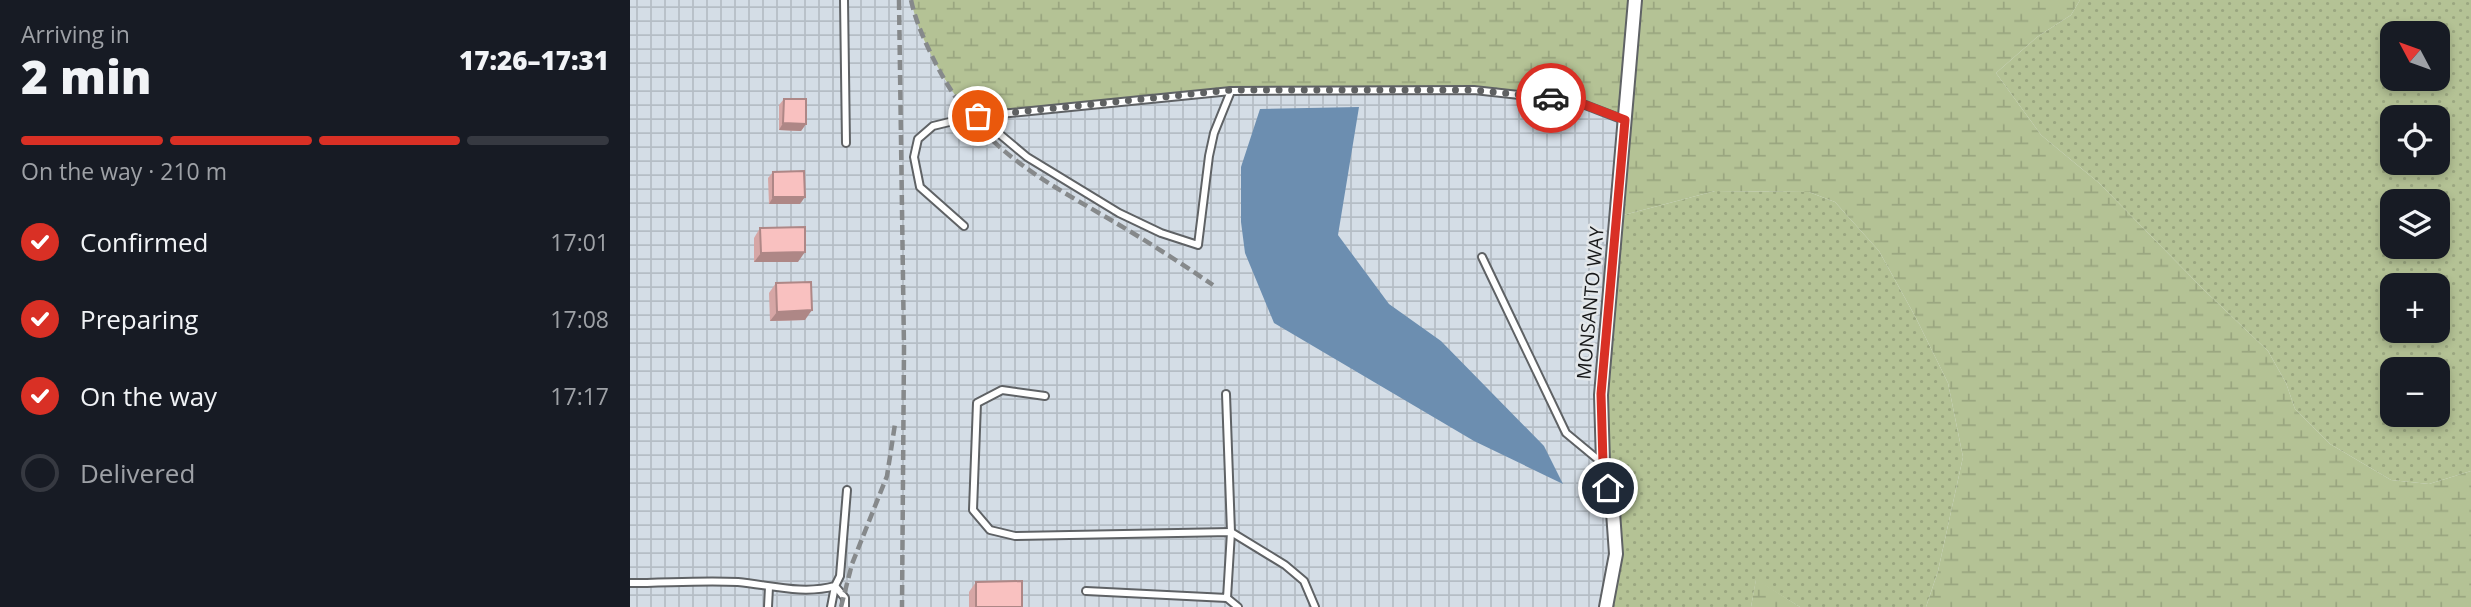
<!DOCTYPE html>
<html lang="en">
<head>
<meta charset="utf-8">
<style>
	body { margin:0; font-family:"Open Sans",sans-serif; background:#20242c; color:#f1f3f6; height:100vh; display:flex; flex-direction:column; font-size:26px; white-space:nowrap }
	* { box-sizing:border-box; margin:0 }
	p { font-size:23px; color:#9ea1a6 }
	.icon { flex:none; width:38px; height:38px; fill:none; stroke:currentColor; stroke-width:2; stroke-linecap:round; stroke-linejoin:round }
	.map { position:relative; flex:1; overflow:hidden }
	.sheet { display:flex; flex-direction:column; background:#171b24; width:630px }
	.sheet>* { flex:none }
	.needle { width:46px; rotate:311deg }
	.buttons { position:absolute; left:1750px; top:21px; display:grid; gap:14px }
	.buttons a { display:grid; place-items:center; width:70px; height:70px; border-radius:14px; background:#171b24; box-shadow:0 4px 10px #0003; font-size:35px }
	.pin { position:absolute; display:grid; place-items:center; width:60px; height:60px; color:#fff; margin:-30px; border:4px solid #fff; border-radius:50%; box-shadow:0 2px 7px #0007 }
	.courier { position:absolute; display:grid; place-items:center; width:70px; height:70px; margin:-35px; border:5px solid #d93025; border-radius:50%; background:#fff; color:#222; box-shadow:0 2px 9px #0007 }
	.head em { font-style:normal; font-weight:800 }
	.head div { display:flex; flex-direction:column-reverse }
	.head { display:flex; align-items:center; justify-content:space-between; height:119px; padding:0 21px }
	h1 { font-size:46px; font-weight:800; line-height:52px }
	.bar { display:grid; grid-template-columns:repeat(4,1fr); gap:10px 7px; align-content:center; height:84px; padding:0 21px }
	.bar i { height:9px; border-radius:5px; background:#363941 }
	.bar .active { background:#d93025 }
	.bar p { grid-column:span 4 }
	ol { padding:0 21px; list-style:none }
	li { display:flex; align-items:center; gap:21px; height:77px }
	li p { margin-inline-start:auto }
	li .icon { padding:7px; border-radius:50%; background:#d93025; color:#fff; stroke-width:4 }
	li:last-child { color:#9ea1a6 }
	li i { width:38px; height:38px; border:4px solid #363941; border-radius:50% }
	main { display:flex; flex:1; min-height:0 }
	.map>svg:first-child { display:block }
	.industrial { fill:url(#industrial-grid) }
	.grass { fill:url(#grass-dots); fill-rule:evenodd }
	.wetland { fill:url(#wetland-marsh) }
	.water { fill:#6c8eb0 }
	.lines { fill:none; stroke-linecap:round; stroke-linejoin:round }
	.lane-casing { stroke:#5f6265; stroke-width:10 }
	.street-casing { stroke:#5f6265; stroke-width:16 }
	.lane { stroke:#fff; stroke-width:6 }
	.street { stroke:#fff; stroke-width:12 }
	.rail { stroke:#86898b; stroke-width:4.5; stroke-dasharray:10 5; stroke-linecap:butt }
	.wall { fill:#d6a6a5 }
	.shaded-wall { fill:#ae8786 }
	.building { fill:#f9c1c0; stroke:#ae8786; stroke-width:2 }
	.done { stroke:#5f6162; stroke-width:7; stroke-dasharray:0 12.6 }
	.route { stroke:#d93025; stroke-width:9 }
	.labels { text-anchor:middle; dominant-baseline:central; stroke-width:5; stroke-linejoin:round; paint-order:stroke }
	.street-label { font-size:19px; fill:#171819; stroke:#e4e8eb }
</style>
</head>
<body>
<main>
<section class="sheet">
<div class="head"><div><h1>2 min</h1><p>Arriving in</p></div><em>17:26–17:31</em></div>
<div class="bar"><i class="active"></i><i class="active"></i><i class="active"></i><i></i><p>On the way · 210 m</p></div>
<ol>
<li><svg class="icon" aria-label="check" viewBox="0 0 24 24"><path d="M5 12l5 5 9-10"/></svg>Confirmed<p>17:01</p></li>
<li><svg class="icon" aria-label="check" viewBox="0 0 24 24"><path d="M5 12l5 5 9-10"/></svg>Preparing<p>17:08</p></li>
<li><svg class="icon" aria-label="check" viewBox="0 0 24 24"><path d="M5 12l5 5 9-10"/></svg>On the way<p>17:17</p></li>
<li><i></i>Delivered</li>
</ol>
</section>
<div class="map">
<svg width="1841" height="607" viewBox="0 0 1841 607">
	<defs>
		<pattern id="industrial-grid" width="8" height="8" patternUnits="userSpaceOnUse" patternTransform="scale(1.75)"><rect width="8" height="8" fill="#d4dde6"/><path d="M0 4h8M4 0v8" fill="none" stroke="#b5bdc5"/></pattern>
		<pattern id="grass-dots" width="8" height="8" patternUnits="userSpaceOnUse" patternTransform="scale(1.75)"><rect width="8" height="8" fill="#b4c295"/><path d="M2 2h.1M6 6h.1" fill="none" stroke="#9aa680" stroke-width="1.8" stroke-linecap="round"/></pattern>
		<pattern id="wetland-marsh" width="20" height="14" patternUnits="userSpaceOnUse" patternTransform="scale(1.75)"><rect width="20" height="14" fill="#b4c295"/><path d="M1 5h8M5 5V1M11 12h8M15 12V8" fill="none" stroke="#9aa680"/></pattern>
	</defs>
	<rect width="100%" height="100%" fill="#e4e8eb"/>
	<polygon class="industrial" points="0,0 281,0 294,41 316,82 601,91 844,90 945,101 995,120 983,512 976,607 0,607"/>
	<g class="grass">
		<path d="M1450,0H1841V471L1799,484L1761,480L1700,444L1665,409L1656,383L1638,351L1574,290L1469,183L1411,135L1366,73L1407,37L1441,15ZM1762,33H1808V79H1762ZM1762,117H1808V163H1762ZM1762,201H1808V247H1762ZM1762,285H1808V331H1762ZM1762,369H1808V415H1762Z"/>
		<polygon points="1085,191 1179,192 1205,202 1249,251 1286,318 1318,383 1333,457 1308,571 1296,607 1170,607 1126,580 1121,607 976,607 986,554 973,463 986,217"/>
	</g>
	<g class="wetland">
		<path d="M281,0H1450L1441,15L1407,37L1366,73L1411,135L1469,183L1574,290L1638,351L1656,383L1665,409L1700,444L1761,480L1799,484L1841,471V607H1296L1308,571L1333,457L1318,383L1286,318L1249,251L1205,202L1179,192L1085,191L986,217L995,120L945,101L844,90L601,91L340,117C315,81 290,43 281,0Z"/>
		<polygon points="1126,579 1170,607 1121,607"/>
	</g>
	<polygon class="water" points="729,107 708,235 759,304 811,341 914,446 933,484 844,441 644,323 615,253 611,222 611,167 630,109"/>
	<g class="lines">
		<defs>
			<g id="lane">
				<polyline points="214,0 216,143"/>
				<polyline points="348,116 397,157 489,213 531,233 568,245 579,156 584,133 601,91"/>
				<polyline points="334,226 290,187 284,157 288,139 303,126 340,117 601,91 844,90 945,101 994,120"/>
				<polyline points="852,257 936,433 971,462"/>
				<polyline points="415,396 372,390 347,403 343,510 360,530 385,536 601,532 655,565 674,581 685,607"/>
				<path d="M0,583C36,583 73,580 108,582C140,585 173,595 205,586L210,576L217,490"/>
				<polyline points="205,586 215,598 215,607"/>
				<polyline points="456,591 597,598 601,532 596,394"/>
				<polyline points="597,598 608,607"/>
				<polyline points="138,607 139,587"/>
				<polyline points="201,607 205,586"/>
			</g>
			<polyline id="street" points="976,607 986,554 983,512 973,463 971,395 1005,0"/>
		</defs>
		<use href="#lane" class="lane-casing"/>
		<use href="#street" class="street-casing"/>
		<use href="#lane" class="lane"/>
		<use href="#street" class="street"/>
		<g class="rail">
			<polyline points="269,0 274,348 272,607"/>
			<path d="M281,0C286,23 296,44 306,64C354,158 423,184 506,235C532,251 558,268 583,285"/>
			<polyline points="211,607 222,564 257,476 265,424"/>
		</g>
	</g>
	<g class="wall">
		<polygon points="154,99 176,124 171,131 149,130 149,105"/>
		<polygon points="143,172 170,204 139,204 138,178"/>
		<polygon points="130,228 168,262 124,262 124,238"/>
		<polygon points="146,283 175,320 140,321 139,293"/>
		<polygon points="346,582 392,607 339,607 339,592"/>
	</g>
	<g class="shaded-wall">
		<polygon points="153,123 176,124 171,131 149,130"/>
		<polygon points="143,197 175,197 170,204 139,204"/>
		<polygon points="175,252 168,262 124,262 131,253"/>
		<polygon points="182,310 175,320 140,321 147,312"/>
	</g>
	<g class="building">
		<polygon points="154,99 176,99 176,124 153,123"/>
		<polygon points="174,171 175,197 143,197 143,172"/>
		<polygon points="175,227 175,252 131,253 130,228"/>
		<polygon points="181,282 182,310 147,312 146,283"/>
		<polygon points="392,581 392,607 346,607 346,582"/>
	</g>
	<g class="lines">
		<polyline class="done" points="348,116 601,90 844,90 921,98"/>
		<polyline class="route" points="921,98 945,101 995,120 971,394 973,463 978,488"/>
	</g>
	<g class="labels">
		<g class="street-label">
			<text transform="translate(960 303) rotate(-85)">MONSANTO WAY</text>
		</g>
	</g>
</svg>
<div class="buttons">
<a><svg class="needle" viewBox="-14 -14 28 28"><path d="M0-13l5 13h-10z" fill="#e53935"/><path d="M0 13l5-13h-10z" fill="#9ea1a6"/></svg></a>
<a><svg class="icon" aria-label="locate" viewBox="0 0 24 24"><circle cx="12" cy="12" r="6"/><path d="M12 2v4M12 18v4M2 12h4M18 12h4"/></svg></a>
<a><svg class="icon" aria-label="layers" viewBox="0 0 24 24"><path d="M12 4l9 5-9 5-9-5zM3 14l9 5 9-5"/></svg></a>
<a>+</a>
<a>−</a>
</div>
<div class="pin" style="left:348px;top:116px;background:#ea580c"><svg class="icon" aria-label="bag" viewBox="0 0 24 24"><path d="M5 8h14l-1 12H6zM9 8a3 3 0 0 1 6 0"/></svg></div>
<div class="pin" style="left:978px;top:488px;background:#1f2937"><svg class="icon" aria-label="home" viewBox="0 0 24 24"><path d="M3 11l9-7 9 7M6 9v11h12V9"/></svg></div>
<div class="courier" style="left:921px;top:98px"><svg class="icon" aria-label="car" viewBox="0 0 24 24"><path d="M5 17H2v-5l4-1 3-4h7l3 4 3 1v5h-3M9 17h6M6 11h13"/><circle cx="7" cy="17" r="2"/><circle cx="17" cy="17" r="2"/></svg></div>
</div>
</main>
</body>
</html>
